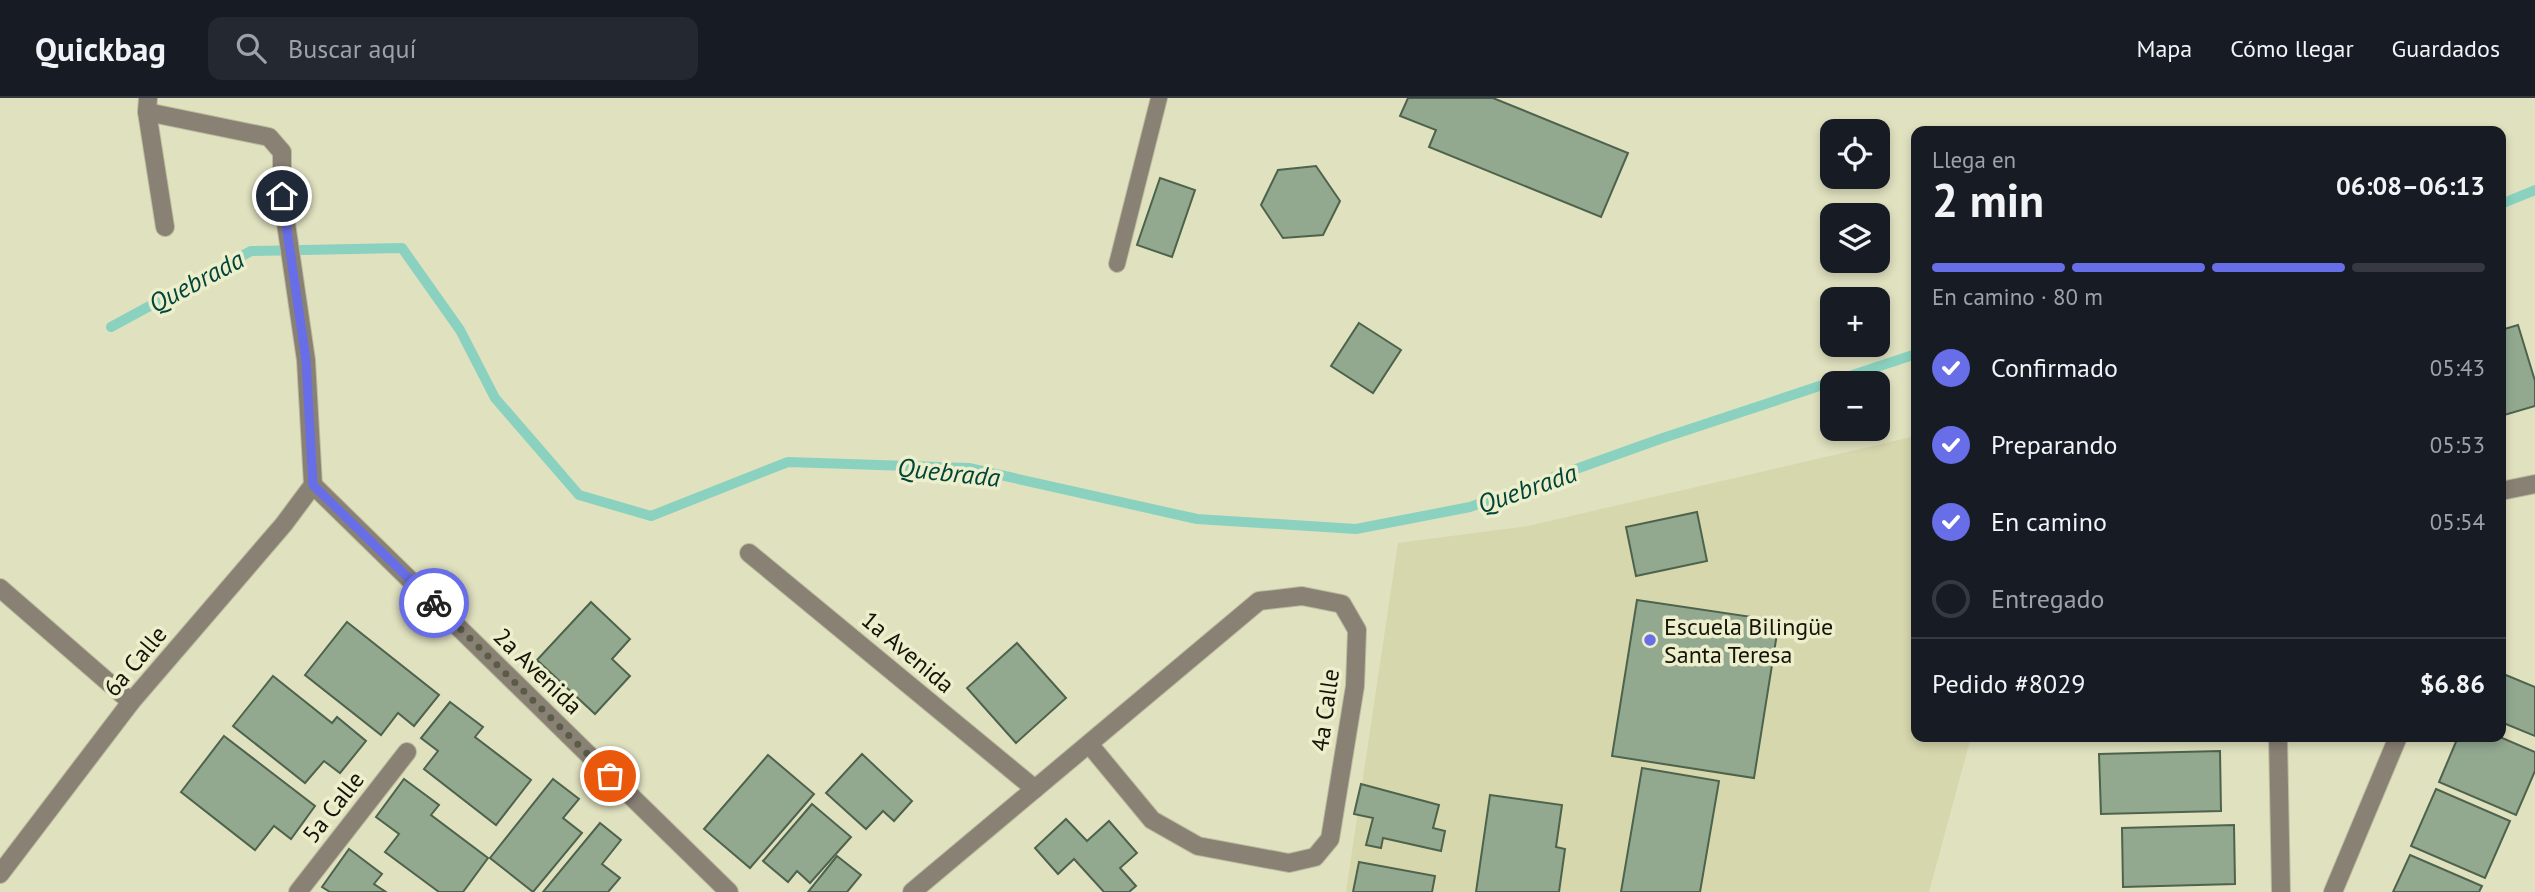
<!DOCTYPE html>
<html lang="es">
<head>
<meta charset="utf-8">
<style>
	body { margin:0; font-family:"PT Sans",sans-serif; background:#242831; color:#f1f3f6; height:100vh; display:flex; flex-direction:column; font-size:26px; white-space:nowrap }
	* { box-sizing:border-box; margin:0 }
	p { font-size:23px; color:#9ea1a6 }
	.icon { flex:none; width:38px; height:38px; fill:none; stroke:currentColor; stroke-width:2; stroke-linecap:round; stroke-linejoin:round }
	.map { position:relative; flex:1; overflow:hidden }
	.drawer { position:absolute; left:1911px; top:28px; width:595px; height:616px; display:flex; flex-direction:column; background:#171b24; border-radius:14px; box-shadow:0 4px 10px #0003 }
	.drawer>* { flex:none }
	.fabs { position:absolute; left:1820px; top:21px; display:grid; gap:14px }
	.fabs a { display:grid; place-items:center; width:70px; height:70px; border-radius:14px; background:#171b24; box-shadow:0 4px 10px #0003; font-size:35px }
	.pin { position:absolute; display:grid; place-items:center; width:60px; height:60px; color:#fff; margin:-30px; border:4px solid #fff; border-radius:50%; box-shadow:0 2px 7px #0007 }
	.courier { position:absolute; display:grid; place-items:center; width:70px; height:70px; margin:-35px; border:5px solid #676ee7; border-radius:50%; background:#fff; color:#222; box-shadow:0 2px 9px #0007 }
	.overview em { font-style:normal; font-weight:700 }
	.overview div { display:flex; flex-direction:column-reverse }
	.overview { display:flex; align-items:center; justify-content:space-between; height:119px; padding:0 21px }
	h1 { font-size:46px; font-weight:700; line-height:52px }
	.bar { display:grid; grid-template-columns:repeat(4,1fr); gap:10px 7px; align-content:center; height:84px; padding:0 21px }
	.bar i { height:9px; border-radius:5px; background:#363941 }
	.bar .selected { background:#676ee7 }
	.bar p { grid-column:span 4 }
	.line { display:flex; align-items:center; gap:18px; padding:0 21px; border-top:2px solid #363941 }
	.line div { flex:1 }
	ol { padding:0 21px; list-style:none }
	li { display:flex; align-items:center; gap:21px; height:77px }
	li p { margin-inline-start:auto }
	li .icon { padding:7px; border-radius:50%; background:#676ee7; color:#fff; stroke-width:4 }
	li:last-child { color:#9ea1a6 }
	li i { width:38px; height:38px; border:4px solid #363941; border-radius:50% }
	header { display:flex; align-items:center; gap:42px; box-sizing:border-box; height:98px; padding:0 35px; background:#171b24; border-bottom:2px solid #363941 }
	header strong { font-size:33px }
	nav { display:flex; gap:38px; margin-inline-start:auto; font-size:24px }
	.search { width:490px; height:63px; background:#242831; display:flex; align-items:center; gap:18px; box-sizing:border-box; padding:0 24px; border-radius:14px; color:#9ea1a6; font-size:26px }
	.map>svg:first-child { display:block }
	.built { fill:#d6d7ad }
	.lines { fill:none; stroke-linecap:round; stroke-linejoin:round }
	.stream { stroke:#8ad2bf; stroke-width:10 }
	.building { fill:#92a990; stroke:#4e634c; stroke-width:2 }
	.service-casing { stroke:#bbbc9e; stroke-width:18 }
	.minor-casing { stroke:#bbbc9e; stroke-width:20 }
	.service { stroke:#8a8175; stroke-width:16 }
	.minor { stroke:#8a8175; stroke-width:18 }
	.done { stroke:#5b5c48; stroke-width:7; stroke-dasharray:0 12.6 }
	.route { stroke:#676ee7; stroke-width:9 }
	.poi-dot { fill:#676ee7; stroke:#edeecc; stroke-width:2.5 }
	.labels { text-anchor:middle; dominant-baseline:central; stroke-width:7; stroke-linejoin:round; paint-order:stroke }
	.poi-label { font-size:24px; fill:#141408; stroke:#edeecc; text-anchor:start }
	.street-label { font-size:24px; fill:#141408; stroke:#edeecc }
	.water-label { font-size:26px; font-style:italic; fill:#014539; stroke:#edeecc }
</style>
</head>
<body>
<header>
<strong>Quickbag</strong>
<div class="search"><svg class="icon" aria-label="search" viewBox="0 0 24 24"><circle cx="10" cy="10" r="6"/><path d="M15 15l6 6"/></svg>Buscar aquí</div>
<nav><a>Mapa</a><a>Cómo llegar</a><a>Guardados</a></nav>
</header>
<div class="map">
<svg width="2535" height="794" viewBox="0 0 2535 794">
	<rect width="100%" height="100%" fill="#e0e1bf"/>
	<polygon class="built" points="1916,338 1916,639 1971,639 1929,794 1346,794 1398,445 1528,428"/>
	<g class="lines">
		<g class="stream">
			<polyline points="2501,106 2535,92"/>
			<polyline points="111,229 251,153 402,150 460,232 495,300 579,397 651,418 788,364 969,370 1197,421 1356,431 1470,409 1660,341 1916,256"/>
		</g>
	</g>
	<g class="building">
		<polygon points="1408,0 1493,0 1628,55 1601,119 1429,49 1436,32 1400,18"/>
		<polygon points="1316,68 1340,103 1323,137 1283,140 1261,107 1278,72"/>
		<polygon points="1160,80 1195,92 1172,159 1137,147"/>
		<polygon points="1359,225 1401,252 1373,295 1331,268"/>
		<polygon points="2518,227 2535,283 2535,308 2501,318 2501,232"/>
		<polygon points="1697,414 1707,463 1636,478 1626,429"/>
		<polygon points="1637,502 1779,523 1754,680 1612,658"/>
		<polygon points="591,504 630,541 612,561 630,578 595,616 537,562"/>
		<polygon points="347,524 439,597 414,628 398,615 381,637 305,577"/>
		<polygon points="1017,545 1066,600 1016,645 967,590"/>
		<polygon points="2501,575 2535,589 2535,638 2501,624"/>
		<polygon points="273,578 332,625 337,619 366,643 340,675 324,663 305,685 233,628"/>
		<polygon points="450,604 483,629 475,639 531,682 496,727 424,671 438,653 421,640"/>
		<polygon points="224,638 315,708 291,741 274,728 255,752 181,694"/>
		<polygon points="2458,639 2500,639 2535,654 2535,673 2516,717 2439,684"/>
		<polygon points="2220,653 2221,713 2101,716 2099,656"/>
		<polygon points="862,656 912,703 894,723 883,713 866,731 826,695"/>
		<polygon points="768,657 814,696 750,770 704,731"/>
		<polygon points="1642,670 1719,683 1700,794 1621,794"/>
		<polygon points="404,681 439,707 431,717 488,760 463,794 439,794 385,754 399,736 376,719"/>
		<polygon points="553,681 579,701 563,720 582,735 533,794 490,760"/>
		<polygon points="1361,686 1439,707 1433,730 1445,733 1441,753 1383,740 1381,750 1366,747 1373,720 1354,716"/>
		<polygon points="2436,691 2510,723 2485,780 2411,748"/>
		<polygon points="1490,697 1562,707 1556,749 1565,751 1559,794 1476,794"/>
		<polygon points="812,706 851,739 810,785 797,773 788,784 763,763"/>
		<polygon points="1066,721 1087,743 1109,723 1137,755 1120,770 1136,788 1129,794 1104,794 1074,761 1058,776 1035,750"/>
		<polygon points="600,725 621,742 602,766 620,780 608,794 543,794"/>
		<polygon points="2234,727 2235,786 2123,789 2122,730"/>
		<polygon points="349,751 382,776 374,786 386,794 330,794 322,789"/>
		<polygon points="2410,757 2482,788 2479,794 2393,794"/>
		<polygon points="837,758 861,777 847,794 808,794"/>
		<polygon points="1359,764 1435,778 1432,794 1353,794"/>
	</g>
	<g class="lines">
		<defs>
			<polyline id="service" points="1117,166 1159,0"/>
			<g id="minor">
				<polyline points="148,0 147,14 165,129"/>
				<polyline points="147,14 269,39 282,54 282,98 306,262 313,387"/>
				<polyline points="313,387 729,794"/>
				<polyline points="2501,393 2535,386"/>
				<polyline points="749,455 1035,691"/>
				<polyline points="0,490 131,604"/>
				<polyline points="2278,639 2281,794"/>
				<polyline points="0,776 131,604 284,426 313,387"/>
				<polyline points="298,794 407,654"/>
				<polyline points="912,794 1259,503 1302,498 1342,506 1357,532 1355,588 1330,741 1315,759 1289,765 1198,748 1152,722 1089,646"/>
				<polyline points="2333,794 2398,639"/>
			</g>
		</defs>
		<use href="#service" class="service-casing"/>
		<use href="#minor" class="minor-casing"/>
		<use href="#service" class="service"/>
		<use href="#minor" class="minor"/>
	</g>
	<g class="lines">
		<polyline class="done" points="434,505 610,678"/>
		<polyline class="route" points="282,98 306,262 313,387 434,505"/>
	</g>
	<circle class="poi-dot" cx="1650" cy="542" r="7"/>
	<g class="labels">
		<g class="poi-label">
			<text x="1664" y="528">Escuela Bilingüe<tspan x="1664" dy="28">Santa Teresa</tspan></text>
		</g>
		<g class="street-label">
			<text transform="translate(908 554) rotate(40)">1a Avenida</text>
			<text transform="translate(135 563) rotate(-50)">6a Calle</text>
			<text transform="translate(538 573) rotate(44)">2a Avenida</text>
			<text transform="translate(1325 612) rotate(-82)">4a Calle</text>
			<text transform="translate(333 709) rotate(-52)">5a Calle</text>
		</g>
		<g class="water-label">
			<text transform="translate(196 183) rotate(-28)">Quebrada</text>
			<text transform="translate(949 374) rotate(6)">Quebrada</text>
			<text transform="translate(1527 390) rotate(-19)">Quebrada</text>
		</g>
	</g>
</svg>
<div class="fabs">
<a><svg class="icon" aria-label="locate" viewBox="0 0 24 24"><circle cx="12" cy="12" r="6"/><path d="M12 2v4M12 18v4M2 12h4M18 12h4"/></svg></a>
<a><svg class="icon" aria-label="layers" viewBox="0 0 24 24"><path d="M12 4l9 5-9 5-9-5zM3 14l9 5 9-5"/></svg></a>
<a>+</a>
<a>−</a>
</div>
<div class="pin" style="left:610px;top:678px;background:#ea580c"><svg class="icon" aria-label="bag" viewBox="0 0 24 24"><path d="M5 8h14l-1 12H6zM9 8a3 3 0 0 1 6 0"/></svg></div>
<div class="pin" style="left:282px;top:98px;background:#1f2937"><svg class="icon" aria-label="home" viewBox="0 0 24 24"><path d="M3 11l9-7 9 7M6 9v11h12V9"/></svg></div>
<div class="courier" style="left:434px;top:505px"><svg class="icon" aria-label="bike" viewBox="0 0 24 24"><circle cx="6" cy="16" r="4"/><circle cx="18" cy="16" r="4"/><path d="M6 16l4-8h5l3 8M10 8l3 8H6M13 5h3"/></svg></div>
<section class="drawer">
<div class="overview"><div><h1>2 min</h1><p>Llega en</p></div><em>06:08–06:13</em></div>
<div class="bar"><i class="selected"></i><i class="selected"></i><i class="selected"></i><i></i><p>En camino · 80 m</p></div>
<ol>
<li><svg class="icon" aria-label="check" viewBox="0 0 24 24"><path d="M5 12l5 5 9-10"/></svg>Confirmado<p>05:43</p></li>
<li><svg class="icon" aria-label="check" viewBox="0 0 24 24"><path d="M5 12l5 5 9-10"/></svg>Preparando<p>05:53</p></li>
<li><svg class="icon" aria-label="check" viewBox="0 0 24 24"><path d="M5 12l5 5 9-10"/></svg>En camino<p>05:54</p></li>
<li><i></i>Entregado</li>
</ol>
<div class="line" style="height:91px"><div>Pedido #8029</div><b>$6.86</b></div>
</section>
</div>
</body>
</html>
